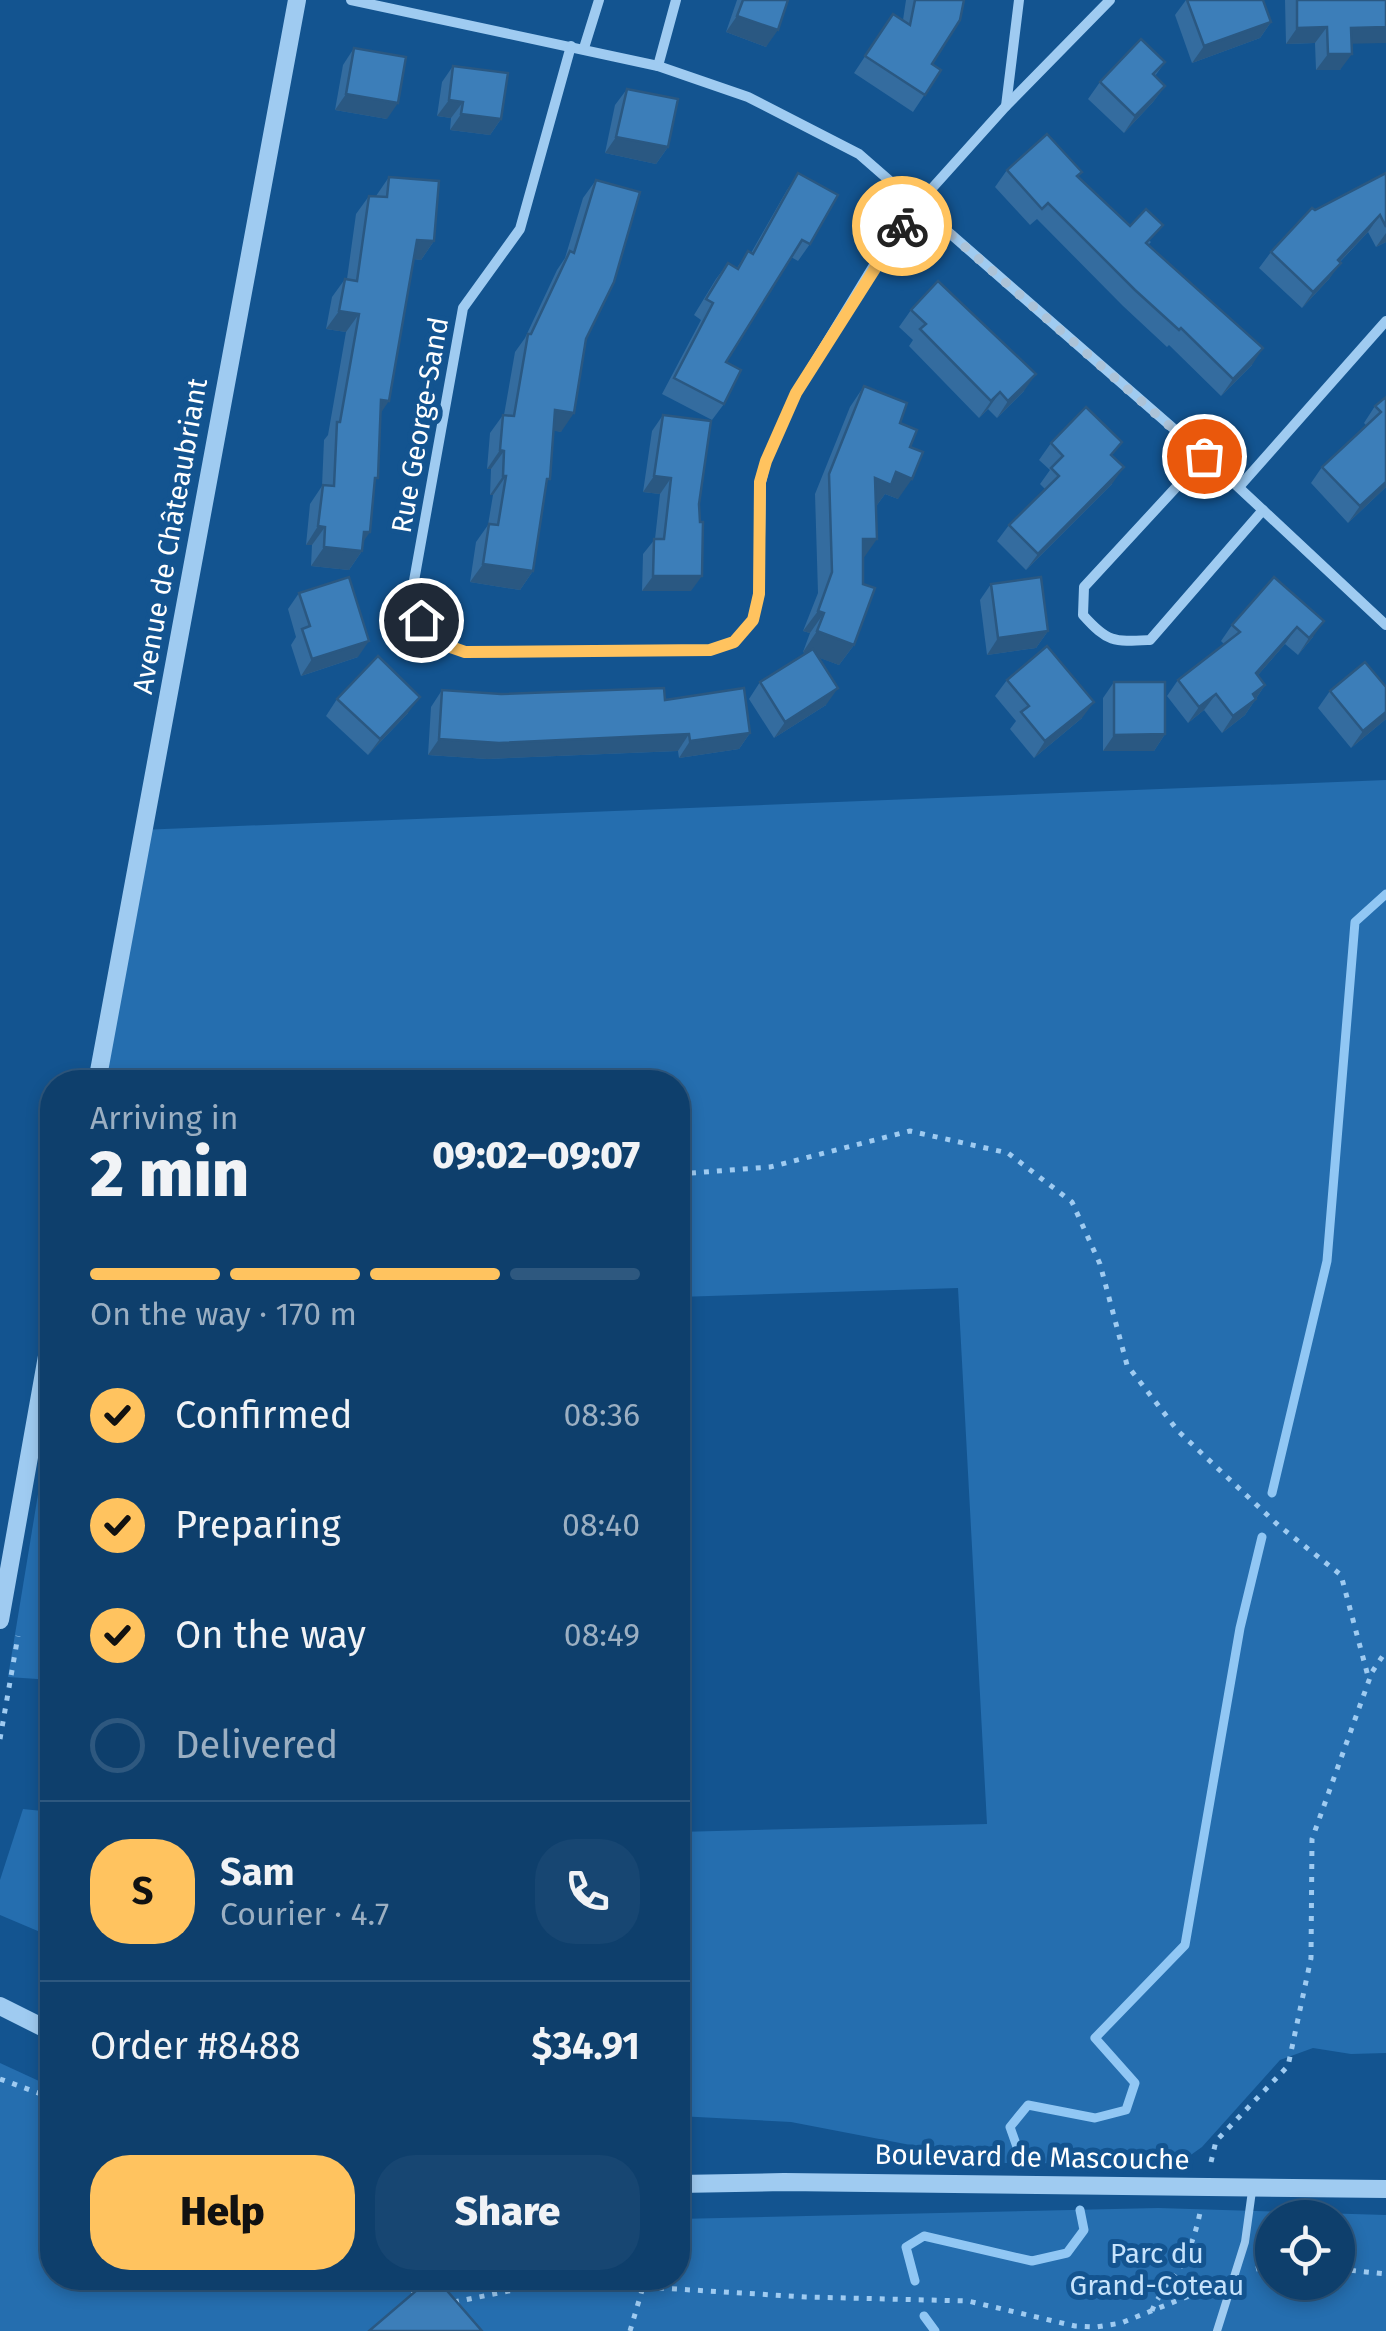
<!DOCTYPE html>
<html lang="en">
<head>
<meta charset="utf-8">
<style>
	body { margin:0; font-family:"Fira Sans",sans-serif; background:#174672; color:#f1f3f6; height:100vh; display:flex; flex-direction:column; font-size:38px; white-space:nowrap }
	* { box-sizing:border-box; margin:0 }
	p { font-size:32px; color:#9bafc2 }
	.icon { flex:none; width:55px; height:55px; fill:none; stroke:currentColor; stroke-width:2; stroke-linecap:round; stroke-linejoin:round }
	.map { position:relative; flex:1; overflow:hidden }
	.side { position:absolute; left:40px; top:1070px; width:650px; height:1220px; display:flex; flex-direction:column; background:#0e3f6c; border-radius:40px; box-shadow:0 5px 15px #0003,0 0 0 2px #2e587f }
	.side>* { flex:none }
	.tools { position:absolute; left:1255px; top:2200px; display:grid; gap:20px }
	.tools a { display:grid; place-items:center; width:100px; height:100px; border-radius:50%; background:#0e3f6c; box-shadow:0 5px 15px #0003,0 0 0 2px #2e587f; font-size:50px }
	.pin { position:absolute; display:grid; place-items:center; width:85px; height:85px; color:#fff; margin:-42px; border:5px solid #fff; border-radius:50%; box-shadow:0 2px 10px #0007 }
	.courier { position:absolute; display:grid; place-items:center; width:100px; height:100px; margin:-50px; border:8px solid #ffc35f; border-radius:50%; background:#fff; color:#222; box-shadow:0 2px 12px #0007 }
	.head em { font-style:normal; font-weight:800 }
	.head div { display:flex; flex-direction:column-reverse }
	.head { display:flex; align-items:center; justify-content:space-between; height:170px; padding:0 50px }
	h1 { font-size:65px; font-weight:800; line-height:75px }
	.bar { display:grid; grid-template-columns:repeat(4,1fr); gap:15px 10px; align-content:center; height:120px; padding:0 50px }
	.bar i { height:12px; border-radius:8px; background:#2e587f }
	.bar .current { background:#ffc35f }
	.bar p { grid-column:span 4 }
	.line { display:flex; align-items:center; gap:25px; padding:0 50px; border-top:2px solid #2e587f }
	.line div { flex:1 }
	.round { display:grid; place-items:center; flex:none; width:105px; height:105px; border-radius:40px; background:#174672 }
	ol { padding:0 50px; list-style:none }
	li { display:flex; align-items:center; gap:30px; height:110px }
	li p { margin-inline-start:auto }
	li .icon { padding:10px; border-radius:50%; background:#ffc35f; color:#111; stroke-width:4 }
	li:last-child { color:#9bafc2 }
	li i { width:55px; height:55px; border:5px solid #2e587f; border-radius:50% }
	.cta { display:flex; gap:20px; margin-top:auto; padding:20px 50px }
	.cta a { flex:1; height:115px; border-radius:40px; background:#ffc35f; color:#111; font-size:40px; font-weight:800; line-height:115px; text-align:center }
	.cta a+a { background:#174672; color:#f1f3f6 }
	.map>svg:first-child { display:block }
	.green { fill:#256eaf; fill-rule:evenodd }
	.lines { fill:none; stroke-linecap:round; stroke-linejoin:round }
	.stream { stroke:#91c7f4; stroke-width:9 }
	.path { stroke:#9fcbf1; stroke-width:5; stroke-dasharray:5 8; stroke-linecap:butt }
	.service { stroke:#9fcbf1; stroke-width:8 }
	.minor { stroke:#9fcbf1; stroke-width:10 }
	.tertiary { stroke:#9fcbf1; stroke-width:18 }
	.wall { fill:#346c9f }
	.shaded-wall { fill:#2a5882 }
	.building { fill:#3c7eb9; stroke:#2a5882; stroke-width:2.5 }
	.done { stroke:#acc3d8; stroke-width:10; stroke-dasharray:0 18 }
	.route { stroke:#ffc35f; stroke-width:12 }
	.labels { text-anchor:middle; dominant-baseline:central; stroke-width:10; stroke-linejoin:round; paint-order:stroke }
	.street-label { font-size:28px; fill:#fff; stroke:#135490 }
	.park-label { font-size:28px; fill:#c6e3fc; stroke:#135490 }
</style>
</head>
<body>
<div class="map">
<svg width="1386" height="2331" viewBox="0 0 1386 2331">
	<rect width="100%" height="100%" fill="#135490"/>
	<g class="green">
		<polygon points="1386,780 1386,2053 1351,2054 1313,2048 1280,2060 1202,2147 1178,2164 1004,2163 791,2122 678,2116 678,1832 987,1824 958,1288 678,1297 678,1082 97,1082 140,830"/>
		<polygon points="52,1409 52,1680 8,1677"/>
		<polygon points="23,1809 52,1812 52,1937 0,1915 0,1880"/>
		<path d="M0,2063L52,2087V2278H678V2219L1158,2208L1386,2215V2331H0ZM1272,2218H1338V2282H1272Z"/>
	</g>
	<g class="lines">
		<g class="stream">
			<polyline points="1272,1493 1327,1261 1355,922 1386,894"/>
			<polyline points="1022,2161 1010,2127 1028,2105 1095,2118 1126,2110 1135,2083 1095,2038 1185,1945 1240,1628 1262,1537"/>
			<polyline points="915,2281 906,2247 924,2236 1032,2261 1067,2253 1084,2230 1080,2210"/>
			<polyline points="924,2316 935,2331"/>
		</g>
		<g class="path">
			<polyline points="678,1174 770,1167 910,1131 1008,1153 1072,1202 1100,1264 1127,1365 1178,1431 1278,1525 1341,1575 1369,1680"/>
			<polyline points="0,1739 18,1636"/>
			<polyline points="0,2079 52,2098"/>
			<polyline points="1211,2162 1216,2141 1288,2066 1311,1958 1312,1839 1372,1672 1386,1651"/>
			<polyline points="1256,2269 1272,2265"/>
			<polyline points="1338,2269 1386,2274"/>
			<polyline points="375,2278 419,2293"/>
			<polyline points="454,2302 573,2278 643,2287 806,2297 968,2301 1075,2326 1096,2327 1121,2323 1214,2286"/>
			<path d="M1152,2311C1156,2298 1166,2289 1174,2277C1188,2257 1197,2231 1201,2207"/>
			<polyline points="630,2331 643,2287"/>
		</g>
		<polyline class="service" points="1217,2331 1245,2242 1252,2191"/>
		<g class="minor">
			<polyline points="351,0 658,66 748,97 859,154 1205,456 1386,625"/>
			<path d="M571,46L520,229L463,308L412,592C423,626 431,640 465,652L711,650L734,642L753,620L759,594L761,482L766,461L796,393L882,252L917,205L1006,106L1110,0"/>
			<polyline points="584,48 599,0"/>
			<polyline points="658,66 676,0"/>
			<polyline points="1006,106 1019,0"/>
			<path d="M1205,456L1084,587L1083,615C1108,643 1114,642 1150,640L1263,510"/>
			<polyline points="1239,487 1386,321"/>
		</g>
		<g class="tertiary">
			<polyline points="97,1082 297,0"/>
			<polyline points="0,1620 52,1328"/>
			<polyline points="0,2006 52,2032"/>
			<polyline points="678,2184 784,2182 1386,2189"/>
		</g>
	</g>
	<g class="wall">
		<polygon points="737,0 788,0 766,47 726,32"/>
		<polygon points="906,0 964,0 932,64 941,70 913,112 854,73 893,14 903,20"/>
		<polygon points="1186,0 1263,0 1271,22 1260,38 1192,63 1175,15"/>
		<polygon points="1285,0 1386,0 1352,44 1340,70 1316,70 1315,43 1286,44"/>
		<polygon points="354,48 387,119 335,110 343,65"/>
		<polygon points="1165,62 1155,76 1165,86 1153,102 1124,133 1088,99 1100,82"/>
		<polygon points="453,66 501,119 490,135 450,130 451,118 437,116 442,82"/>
		<polygon points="627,89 668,147 656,164 605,153 615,105"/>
		<polygon points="1007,170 1082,172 1078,176 1130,226 1151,242 1148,245 1252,365 1221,396 1169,345 1167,347 1123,306 1037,219 1030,225 995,187"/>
		<polygon points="798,173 810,244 798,261 791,257 726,362 724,404 712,420 662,394 701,320 694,315 716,279 728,263 737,268 748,251 751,253 787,190"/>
		<polygon points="1386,173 1386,242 1376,247 1368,232 1340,262 1329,279 1302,308 1259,268 1271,252 1315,210"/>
		<polygon points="389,177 434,241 421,260 414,259 381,413 375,483 362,551 349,570 311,566 312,545 306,545 310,504 322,486 324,440 328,435 346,332 326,329 332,297 345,279 347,279 356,214 369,196 376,196"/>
		<polygon points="596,180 586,339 561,432 553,430 533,571 520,590 470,582 476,542 488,525 493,495 490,495 491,469 487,469 490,433 503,415 504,415 515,352 525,338 557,270 565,258 583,198"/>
		<polygon points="911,310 1024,391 997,418 988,409 979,418 909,346 913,340 899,327"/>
		<polygon points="864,386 900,423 910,447 898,499 885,494 877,505 876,504 863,558 854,645 839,665 818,657 826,705 774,738 749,699 760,682 806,653 803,652 810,633 803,631 818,593 815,494 850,407"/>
		<polygon points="1386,397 1386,487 1348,523 1311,483 1322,467 1367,426 1364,423 1375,406"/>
		<polygon points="663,415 699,504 691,591 642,591 643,554 655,539 660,494 643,492 652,431"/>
		<polygon points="1051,443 1112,456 1112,484 1026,570 997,541 1009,525 1045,489 1040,484 1050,470 1039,460"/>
		<polygon points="1274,577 1313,637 1298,655 1285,644 1258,675 1265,685 1245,715 1222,733 1204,710 1188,723 1167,696 1178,680 1224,644 1221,641 1232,625"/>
		<polygon points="991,584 1048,631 1036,648 987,655 980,600"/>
		<polygon points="299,593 358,657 301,676 291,645 296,637 288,609"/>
		<polygon points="1007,680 1082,718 1034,758 1010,729 1016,721 995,696"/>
		<polygon points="1114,682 1165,734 1154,751 1103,751 1103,698"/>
		<polygon points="1386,687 1386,719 1351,748 1318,708 1330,691"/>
		<polygon points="442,690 501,694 665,700 750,733 739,749 679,758 678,751 487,759 428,755 431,707"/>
		<polygon points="337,699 408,713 368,755 326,716"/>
	</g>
	<g class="shaded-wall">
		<polygon points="737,16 778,30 766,47 726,32"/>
		<polygon points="1271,22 1260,38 1192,63 1204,46"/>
		<polygon points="1327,27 1315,43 1286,44 1297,28"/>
		<polygon points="1386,27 1386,43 1340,44 1351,28"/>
		<polygon points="1328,54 1352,54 1340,70 1316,70"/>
		<polygon points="1165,86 1153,102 1124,133 1135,116"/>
		<polygon points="346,94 398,103 387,119 335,110"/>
		<polygon points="449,100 463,102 451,118 437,116"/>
		<polygon points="461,114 501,119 490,135 450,130"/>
		<polygon points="616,137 668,147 656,164 605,153"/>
		<polygon points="1380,215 1368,232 1326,276 1338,260"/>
		<polygon points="1386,233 1386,242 1376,247"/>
		<polygon points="417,240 434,241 421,260 404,258"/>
		<polygon points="1341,263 1329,279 1302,308 1313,292"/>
		<polygon points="339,311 359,314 346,332 326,329"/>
		<polygon points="1263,348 1252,365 1221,396 1233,379"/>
		<polygon points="1036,374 1024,391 997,418 1008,401"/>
		<polygon points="1000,392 988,409 979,418 991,401"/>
		<polygon points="381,400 389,401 376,420"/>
		<polygon points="555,410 574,413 561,432 542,429"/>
		<polygon points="500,450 504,451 491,469 487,469"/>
		<polygon points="1124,467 1112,484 1026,570 1038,554"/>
		<polygon points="896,472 912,479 898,499 885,494 877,505 860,498 875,478"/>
		<polygon points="503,476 506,476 493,495 490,495"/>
		<polygon points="654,476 671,478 660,494 643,492"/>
		<polygon points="1386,482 1386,487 1348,523 1360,506"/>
		<polygon points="318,526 325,527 312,545 306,545"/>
		<polygon points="364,532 370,532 357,551 362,551 349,570 311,566 324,547"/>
		<polygon points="863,539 877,539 863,559"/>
		<polygon points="483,564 533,571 520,590 470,582"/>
		<polygon points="653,576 702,576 691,591 642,591"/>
		<polygon points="818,611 824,613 810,633 803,631"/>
		<polygon points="1324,621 1313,637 1298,655 1309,638"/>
		<polygon points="1297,627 1285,644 1245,690 1256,673"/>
		<polygon points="817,631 854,645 839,665 803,652"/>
		<polygon points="1048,631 1036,648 987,655 998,638"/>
		<polygon points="369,641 358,657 301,676 312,659"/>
		<polygon points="1265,685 1245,715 1222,733 1233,716 1253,694"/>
		<polygon points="838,688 826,705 774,738 785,722"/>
		<polygon points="1216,694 1204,710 1188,723 1199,707"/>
		<polygon points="420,697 408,713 368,755 380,739"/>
		<polygon points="1094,702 1082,718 1034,758 1045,741"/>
		<polygon points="1386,712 1386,719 1351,748 1363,731"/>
		<polygon points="750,733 739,749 679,758 690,741"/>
		<polygon points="689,734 678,751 487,759 428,755 439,739"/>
		<polygon points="1165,734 1154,751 1103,751 1114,735"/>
	</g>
	<g class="building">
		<polygon points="743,0 788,0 778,30 737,16"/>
		<polygon points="915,0 964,0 960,20 932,64 941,70 925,95 865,56 893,14 910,25"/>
		<polygon points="1187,0 1263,0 1271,22 1204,46"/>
		<polygon points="1297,0 1386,0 1386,27 1351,28 1352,54 1328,54 1327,27 1297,28"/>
		<polygon points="1141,39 1165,62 1153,74 1165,86 1135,116 1100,82"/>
		<polygon points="354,48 406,57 398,103 346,94"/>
		<polygon points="453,66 508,73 501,119 461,114 463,102 449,100"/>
		<polygon points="627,89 678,99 668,147 616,137"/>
		<polygon points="1047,134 1082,172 1077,176 1130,226 1146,209 1163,225 1146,243 1263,348 1233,379 1181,328 1179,330 1135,290 1048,203 1042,209 1007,170"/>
		<polygon points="798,173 838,195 810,244 802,240 726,362 741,370 724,404 674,378 713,303 706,299 728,263 738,269 748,251 753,254"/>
		<polygon points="1386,173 1386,227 1380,215 1338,260 1341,263 1313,292 1271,252 1312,208 1315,210"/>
		<polygon points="389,177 439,181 434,241 417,240 389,401 381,400 378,478 375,478 370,532 364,532 362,551 324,547 325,527 318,526 323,485 334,486 337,422 340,422 359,314 339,311 345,279 357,281 369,196 387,197"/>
		<polygon points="596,180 640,192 614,282 586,339 574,413 555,410 550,479 547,479 533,571 483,564 489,524 498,525 506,476 503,476 504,451 500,450 503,415 514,416 528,334 531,334 570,251 574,253"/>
		<polygon points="938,281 1036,374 1008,401 1000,392 991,401 920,329 926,324 911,310"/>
		<polygon points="864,386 907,403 900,423 917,430 910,447 923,452 912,479 896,472 891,485 875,478 877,539 863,539 863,584 875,588 854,645 817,631 824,613 818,611 832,572 829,474"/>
		<polygon points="1386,397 1386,482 1360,506 1322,467 1381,412 1375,406"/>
		<polygon points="1086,407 1122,442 1111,455 1124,467 1038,554 1009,525 1059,476 1051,468 1063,456 1051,443"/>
		<polygon points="663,415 711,421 699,504 700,522 703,522 702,576 653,576 654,539 664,539 671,478 654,476"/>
		<polygon points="349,577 369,641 312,659 302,629 310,626 299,593"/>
		<polygon points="1041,577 1048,631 998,638 991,584"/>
		<polygon points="1274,577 1324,621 1309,638 1297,627 1256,673 1265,685 1253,694 1256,699 1233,716 1216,694 1199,707 1178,680 1240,632 1232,625"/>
		<polygon points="1047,646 1094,702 1045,741 1021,712 1029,706 1007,680"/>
		<polygon points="813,649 838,688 785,722 760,682"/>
		<polygon points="378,656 420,697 380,739 337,699"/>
		<polygon points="1365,662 1386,687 1386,712 1363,731 1330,691"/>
		<polygon points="1114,682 1165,682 1165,734 1114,735"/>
		<polygon points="664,688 665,700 744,688 750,733 690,741 689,734 499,743 439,739 442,690 501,694"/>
		<polygon points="431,2278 436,2278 482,2331 369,2331"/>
	</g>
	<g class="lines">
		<polyline class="done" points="902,226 917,205 1204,456"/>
		<polyline class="route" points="421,620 442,644 465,652 710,650 734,642 753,620 759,594 760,482 766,461 796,393 902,226"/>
	</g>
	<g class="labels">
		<g class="street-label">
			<text transform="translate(420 425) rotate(-80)">Rue George-Sand</text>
			<text transform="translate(170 536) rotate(-80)">Avenue de Châteaubriant</text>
			<text transform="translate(1032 2157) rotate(1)">Boulevard de Mascouche</text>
		</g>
		<g class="park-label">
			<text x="1157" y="2253">Parc du<tspan x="1157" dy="32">Grand-Coteau</tspan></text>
		</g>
	</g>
</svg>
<div class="tools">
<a><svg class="icon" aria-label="locate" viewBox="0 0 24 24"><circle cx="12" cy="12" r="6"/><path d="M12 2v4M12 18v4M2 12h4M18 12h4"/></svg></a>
</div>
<div class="pin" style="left:1204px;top:456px;background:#ea580c"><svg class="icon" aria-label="bag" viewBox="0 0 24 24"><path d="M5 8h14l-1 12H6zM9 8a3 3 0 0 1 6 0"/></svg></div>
<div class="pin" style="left:421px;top:620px;background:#1f2937"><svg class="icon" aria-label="home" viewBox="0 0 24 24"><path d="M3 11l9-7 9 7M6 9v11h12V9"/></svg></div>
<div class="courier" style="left:902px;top:226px"><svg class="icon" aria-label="bike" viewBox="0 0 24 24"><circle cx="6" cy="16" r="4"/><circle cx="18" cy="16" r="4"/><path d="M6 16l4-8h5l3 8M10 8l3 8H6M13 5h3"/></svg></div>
<section class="side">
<div class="head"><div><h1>2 min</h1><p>Arriving in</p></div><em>09:02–09:07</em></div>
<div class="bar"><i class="current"></i><i class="current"></i><i class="current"></i><i></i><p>On the way · 170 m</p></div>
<ol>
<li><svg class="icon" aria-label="check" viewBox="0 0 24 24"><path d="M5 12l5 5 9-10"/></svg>Confirmed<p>08:36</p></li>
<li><svg class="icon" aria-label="check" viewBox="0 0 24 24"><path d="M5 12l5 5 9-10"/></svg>Preparing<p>08:40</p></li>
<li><svg class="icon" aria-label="check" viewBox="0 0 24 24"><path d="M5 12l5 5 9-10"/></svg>On the way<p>08:49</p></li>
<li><i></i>Delivered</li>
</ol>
<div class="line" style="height:180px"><b class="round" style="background:#ffc35f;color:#111">S</b><div><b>Sam</b><p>Courier · 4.7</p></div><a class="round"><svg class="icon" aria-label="phone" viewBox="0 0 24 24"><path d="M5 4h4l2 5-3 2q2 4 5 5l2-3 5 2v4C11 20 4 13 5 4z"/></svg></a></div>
<div class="line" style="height:130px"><div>Order #8488</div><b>$34.91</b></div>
<div class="cta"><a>Help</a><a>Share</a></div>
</section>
</div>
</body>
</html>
